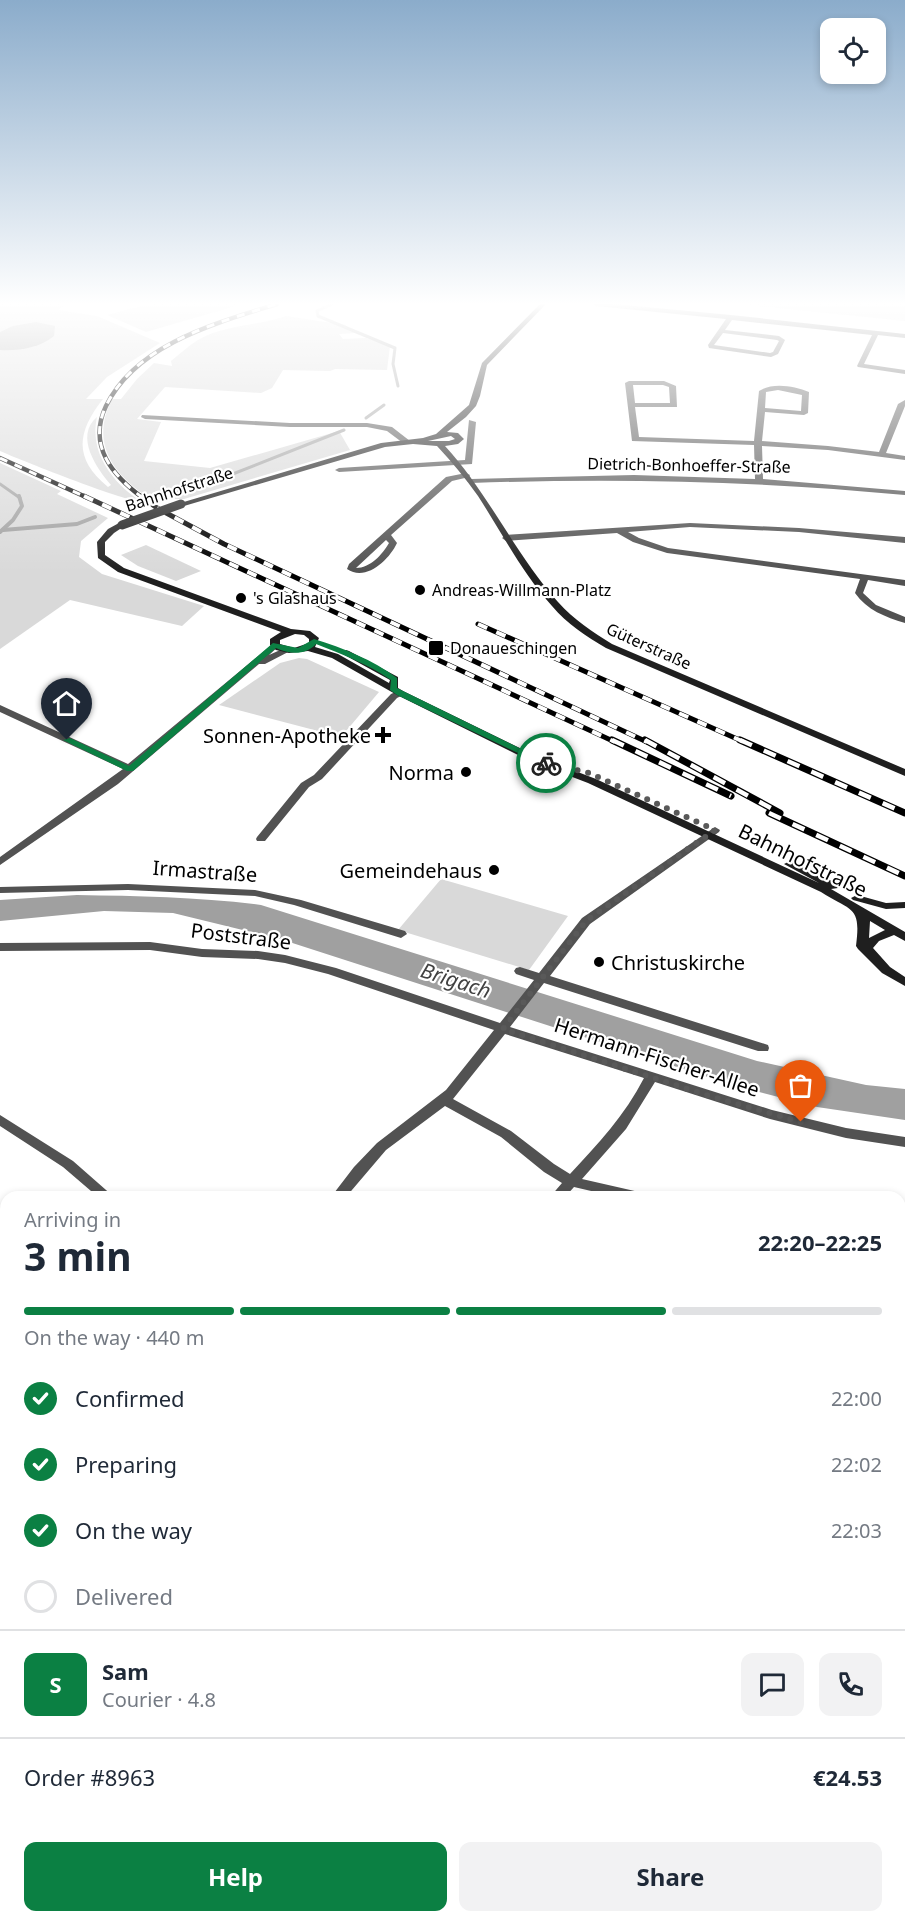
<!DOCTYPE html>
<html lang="en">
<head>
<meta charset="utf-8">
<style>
	body { margin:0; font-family:"Noto Sans",sans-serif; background:#f2f2f3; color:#1f2937; height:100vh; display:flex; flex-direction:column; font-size:22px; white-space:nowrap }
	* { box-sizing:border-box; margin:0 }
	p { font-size:20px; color:#747a83 }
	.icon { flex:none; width:33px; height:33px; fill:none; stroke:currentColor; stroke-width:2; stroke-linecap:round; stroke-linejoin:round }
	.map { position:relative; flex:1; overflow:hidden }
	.sheet { position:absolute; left:0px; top:1191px; width:906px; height:732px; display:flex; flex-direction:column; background:#fff; border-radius:18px 18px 0 0; box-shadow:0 3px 9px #0003 }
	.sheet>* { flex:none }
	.fabs { position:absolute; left:820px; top:18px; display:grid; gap:12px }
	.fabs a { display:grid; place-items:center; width:66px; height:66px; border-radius:12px; background:#fff; box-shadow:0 3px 9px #0003; font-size:30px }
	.pin { position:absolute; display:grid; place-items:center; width:51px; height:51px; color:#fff; margin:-62px -26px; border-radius:50% 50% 50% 0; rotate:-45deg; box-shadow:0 0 6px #0007 }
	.pin .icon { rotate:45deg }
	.courier { position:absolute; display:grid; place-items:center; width:60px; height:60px; margin:-30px; border:4px solid #0b8043; border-radius:50%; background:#fff; color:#222; box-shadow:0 2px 8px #0007 }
	.head em { font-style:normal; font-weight:700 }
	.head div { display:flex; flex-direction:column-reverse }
	.head { display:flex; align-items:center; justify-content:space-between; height:102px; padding:0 24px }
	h1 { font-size:39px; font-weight:700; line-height:45px }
	.bar { display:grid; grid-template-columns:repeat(4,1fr); gap:9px 6px; align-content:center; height:72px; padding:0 24px }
	.bar i { height:8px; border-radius:4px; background:#e0e1e3 }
	.bar .selected { background:#0b8043 }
	.bar p { grid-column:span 4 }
	.line { display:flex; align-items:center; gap:15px; padding:0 24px; border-top:2px solid #e0e1e3 }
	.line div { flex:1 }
	.round { display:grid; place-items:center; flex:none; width:63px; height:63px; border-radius:12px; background:#f2f2f3 }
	ol { padding:0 24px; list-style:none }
	li { display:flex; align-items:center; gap:18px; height:66px }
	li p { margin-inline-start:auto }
	li .icon { padding:6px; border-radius:50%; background:#0b8043; color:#fff; stroke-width:4 }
	li:last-child { color:#747a83 }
	li i { width:33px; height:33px; border:3px solid #e0e1e3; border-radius:50% }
	.action { display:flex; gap:12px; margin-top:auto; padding:12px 24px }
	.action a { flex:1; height:69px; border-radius:12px; background:#0b8043; color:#fff; font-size:24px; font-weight:700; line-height:69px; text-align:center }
	.action a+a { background:#f2f2f3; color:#1f2937 }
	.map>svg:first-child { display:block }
	.green { fill:#d9d9d9 }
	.water { fill:#a0a0a0 }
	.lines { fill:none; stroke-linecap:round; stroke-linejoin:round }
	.stream-far1 { stroke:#a0a0a0; stroke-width:3 }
	.stream { stroke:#a0a0a0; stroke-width:4 }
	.street { fill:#525252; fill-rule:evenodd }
	.secondary { fill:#1f1f1f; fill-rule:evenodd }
	.rail-far2-casing { stroke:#000; stroke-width:4.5 }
	.rail-far1-casing { stroke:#000; stroke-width:5 }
	.rail-casing { stroke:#000; stroke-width:7 }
	.rail-far2 { stroke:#fff; stroke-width:3; stroke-dasharray:8; stroke-linecap:butt }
	.rail-far1 { stroke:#fff; stroke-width:4; stroke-dasharray:10; stroke-linecap:butt }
	.rail { stroke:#fff; stroke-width:4.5; stroke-dasharray:13; stroke-linecap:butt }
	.secondary-bridge { stroke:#1f1f1f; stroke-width:9 }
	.route { fill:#0b8043 }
	.done { stroke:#595959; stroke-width:6; stroke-dasharray:0 10.8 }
	.poi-dot { fill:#000; stroke:#fff; stroke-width:2 }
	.labels { text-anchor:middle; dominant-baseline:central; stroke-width:4.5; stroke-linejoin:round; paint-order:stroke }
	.far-street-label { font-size:16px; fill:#000; stroke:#fff }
	.far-poi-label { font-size:16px; fill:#000; stroke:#fff; text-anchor:start }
	.poi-label { font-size:20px; fill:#000; stroke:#fff; text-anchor:end }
	.street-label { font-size:20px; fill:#000; stroke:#fff }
	.water-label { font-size:21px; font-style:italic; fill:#414141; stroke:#fff }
</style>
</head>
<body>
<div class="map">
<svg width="905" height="1923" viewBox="0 0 905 1923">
	<rect width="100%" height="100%" fill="#fff"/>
	<g class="green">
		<path d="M0,304H66L58,310L97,316L160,343L107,377L86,399H103C77,432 73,458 108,487L111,485C97,469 74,436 97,417C89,452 112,482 140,501C128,503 18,459 0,451Z"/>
		<polygon points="148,304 237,304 239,305 146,332 107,315"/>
		<polygon points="737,304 905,304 905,321"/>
		<path d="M286,316L345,325L355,333L339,334L343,339L366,338L390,346L387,370L335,369L330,371L283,370L272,388L261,393L165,387L137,419L161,422L144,461L210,468L339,431L350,450L184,499H169L156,503C117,478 88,447 112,399H121L137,379L154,363L172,366L171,361C180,354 188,346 198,340C224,325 257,326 286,316Z"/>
		<polygon points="0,463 61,491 57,494 108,518 81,541 79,557 102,574 204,606 182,626 70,600 0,649"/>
		<polygon points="146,545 201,571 176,581 138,566 121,555"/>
		<polygon points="299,658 307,659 379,692 341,737 219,705 280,663"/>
		<polygon points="441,879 568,916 529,970 398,930"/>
	</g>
	<g class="water">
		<path d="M36,322L55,326L54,336C39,348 19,351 0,350V332L13,326Z"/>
		<path d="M77,895C139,896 200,897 261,905L757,1061L866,1085L905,1089V1120L817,1107L736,1086L280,939L173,913L104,911L0,921V900Z"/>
	</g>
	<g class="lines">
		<g class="stream-far1">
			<polyline points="332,304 317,311 318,316 395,348 393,364 398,386"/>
			<polyline points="366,418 384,405"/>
			<polyline points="0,484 20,498"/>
			<polyline points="164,494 220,479 344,430"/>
		</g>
		<g class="stream">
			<polyline points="3,530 77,524 95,517"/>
			<polyline points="0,532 13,520 22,506 19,496"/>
		</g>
		<g class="street">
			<path d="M593,304H613L731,315L905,334V338L878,335L864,364L905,370V374L858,367L857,366L872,335L732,320L725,330L779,336L785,340L778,354L771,357L709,348L708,345L726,319L596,306ZM723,333L777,340L779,341L773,352L770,353L714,345Z"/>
			<path d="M629,381H664L676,386L677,407H635L639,437L754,441L759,391C773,382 794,386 809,392L808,413L804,415L765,412L762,441L828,446L879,452L898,404L905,400V406L886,453L905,456V460L828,450L762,446L763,479L905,491V495C760,481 616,478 471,483L467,481L471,479L634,475L755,479L754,445L632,441L625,383ZM633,385H663L669,387L670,403H635ZM778,390L802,395L801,411L765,408L766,392Z"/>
			<polygon points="142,415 290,423 367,423 392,427 410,441 403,443 387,431 367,427 290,427 145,419 141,417"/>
			<polygon points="469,420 476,422 472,464 339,472 335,470 339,468 465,460"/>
			<path d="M466,473L470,475L469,477L452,481L391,535L397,543C389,560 366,582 347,569L349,564L446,477ZM386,540L389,543C382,555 370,568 356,568Z"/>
			<path d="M690,523L799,528L905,537V543L799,532L690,527L628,532L639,538L668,548L905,580V586L868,580L863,593L876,605L905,617V623C885,617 867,610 855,593L860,579L667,553L633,542L617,533L506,541L502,538L506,535Z"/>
			<polygon points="275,642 280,645 269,655 287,647 292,650 265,664 259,664 118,784 0,865 0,857 123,769 0,712 0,705 128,764"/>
			<polygon points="400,690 403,691 403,695 397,698 322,779 309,787 265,841 257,841 256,839 257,837 301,783 314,775 391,694"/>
			<path d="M715,827L720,830L719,832L590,924L550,976L768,1045L769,1048L768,1051H758L544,983L510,1027L772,1110L846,1128L905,1137V1147L846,1138L770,1119L655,1082L626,1129L582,1179L639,1192L644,1193L646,1197H617L574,1187L565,1197H550L562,1183L544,1172L501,1137L445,1106L386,1150L346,1197H331L354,1167L377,1143L446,1090L494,1030L328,974L285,963L258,959L202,957L150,950L0,951V943L150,942L202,949L258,951L285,955L336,968L500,1023L534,980L516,974L514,971L516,968L520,967L539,973L582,918ZM505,1034L644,1078C625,1115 598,1144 570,1174L554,1164L511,1131L453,1099Z"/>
			<polygon points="128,884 255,890 301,900 405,931 407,934 401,938 294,905 255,896 128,890 0,893 0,887"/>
			<polygon points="0,1115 73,1161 114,1197 98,1197 63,1167 0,1126"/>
			<polygon points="900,1260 905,1262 905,1274 900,1272"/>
			<polygon points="0,1310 6,1311 6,1323 0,1322"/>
			<polygon points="0,1396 6,1398 6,1412 0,1410"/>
			<polygon points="905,1411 905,1428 900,1430 900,1413"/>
			<polygon points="900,1498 905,1500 905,1520 900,1519"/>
			<polygon points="0,1551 6,1554 6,1571 0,1568"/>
			<polygon points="6,1721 6,1739 0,1741 0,1723"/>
			<polygon points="259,1917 279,1917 277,1923 257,1923"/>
			<polygon points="656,1917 682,1917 684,1923 658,1923"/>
			<polygon points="847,1917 868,1917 866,1923 845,1923"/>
		</g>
		<g class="secondary">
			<path d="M540,304H546L487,365L480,396L476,406L466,417L447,432L458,433L464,439L458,444L445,446C489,494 515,554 558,602C574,620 593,632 612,644L905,769V776L606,648C586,636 567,624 552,606C522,573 502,533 478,496C465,478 452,462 437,446L413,444L385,447L184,506L177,504L381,443L423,438L436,434L469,405L482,363ZM451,436L455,439L449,441H428Z"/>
			<path d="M119,523L126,525L114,533L105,542V555L124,568L291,629L310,631L319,638L315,647L338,654L389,683L390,680L341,653L346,650L349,651L398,677V688L403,691L536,756L596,779L819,883L784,864L790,861L794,862L838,884L840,886L838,888L831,889L905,932V941L894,935L879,941L873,948L890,967L905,977V986L882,973L858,949L856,946C861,906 853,912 821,892L588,783L528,760L397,695L332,658L308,651L289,653L276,650L270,645V639L281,632L118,572L98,558L97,542L108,529ZM295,634L304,635L309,639V643L294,648L280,644V640ZM870,921L885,930L869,938Z"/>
			<polygon points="857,895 886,903 905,902 905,908 886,909 853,900 851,898"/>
		</g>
		<defs>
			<g id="rail-far2">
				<polyline points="0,458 88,498"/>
				<path d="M143,498C113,476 87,446 106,406C136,344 216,323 277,304"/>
			</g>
			<g id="rail-far1">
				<polyline points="84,496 615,742"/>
				<polyline points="141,496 157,508 224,544 647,742"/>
				<polyline points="478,624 744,742"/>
			</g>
			<g id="rail">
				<polyline points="612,740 731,796"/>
				<polyline points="645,740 780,813"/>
				<polyline points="740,740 905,813"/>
				<polyline points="769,813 905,876"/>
			</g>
		</defs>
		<use href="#rail-far2" class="rail-far2-casing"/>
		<use href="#rail-far1" class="rail-far1-casing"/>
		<use href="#rail" class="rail-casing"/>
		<use href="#rail-far2" class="rail-far2"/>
		<use href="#rail-far1" class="rail-far1"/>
		<use href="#rail" class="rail"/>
		<polyline class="secondary-bridge" points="122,525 181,504"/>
	</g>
	<linearGradient id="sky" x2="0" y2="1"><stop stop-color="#8baccb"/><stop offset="0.53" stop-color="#fff"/><stop offset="1" stop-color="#fff" stop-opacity="0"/></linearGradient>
	<rect width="905" height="573" fill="url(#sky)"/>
	<path class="route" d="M314,639C343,648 373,660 397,678V688L403,691L550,763L543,765L397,695L390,690L391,680C368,664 341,654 316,644C305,656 289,654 276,648L133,771H127L63,740L70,738L129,766L273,643L298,648Z"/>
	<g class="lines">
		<polyline class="done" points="546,763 589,773 715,830 586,921 503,1029 706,1095 801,1122"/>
	</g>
	<g class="poi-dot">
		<circle cx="420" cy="590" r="6"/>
		<circle cx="241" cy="598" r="6"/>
		<rect x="428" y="640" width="16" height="16" rx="3"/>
		<path d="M380 726h6v6h6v6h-6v6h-6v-6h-6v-6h6z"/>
		<circle cx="466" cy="772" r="6"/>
		<circle cx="494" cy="870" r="6"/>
		<circle cx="599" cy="962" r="6"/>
	</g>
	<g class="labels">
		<g class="far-street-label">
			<text transform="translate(689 465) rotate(1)">Dietrich-Bonhoeffer-Straße</text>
			<text transform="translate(179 489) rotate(-18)">Bahnhofstraße</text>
			<text transform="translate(649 646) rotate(24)">Güterstraße</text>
		</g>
		<g class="far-poi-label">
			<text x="432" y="590">Andreas-Willmann-Platz</text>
			<text x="253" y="598">'s Glashaus</text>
			<text x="450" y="648">Donaueschingen</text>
		</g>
		<g class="poi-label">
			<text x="371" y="735">Sonnen-Apotheke</text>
			<text x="454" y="772">Norma</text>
			<text x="482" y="870">Gemeindehaus</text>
			<text x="611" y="962" text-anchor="start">Christuskirche</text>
		</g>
		<g class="street-label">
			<text transform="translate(803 860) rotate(26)">Bahnhofstraße</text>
			<text transform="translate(205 871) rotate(4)">Irmastraße</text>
			<text transform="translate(241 936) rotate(7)">Poststraße</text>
			<text transform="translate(657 1057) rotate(18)">Hermann-Fischer-Allee</text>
		</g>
		<g class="water-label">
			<text transform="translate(456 980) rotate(18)">Brigach</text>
		</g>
	</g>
</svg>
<div class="fabs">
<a><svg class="icon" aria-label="locate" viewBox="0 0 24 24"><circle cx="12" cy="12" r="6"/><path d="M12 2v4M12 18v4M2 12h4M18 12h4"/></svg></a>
</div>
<div class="pin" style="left:801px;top:1122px;background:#ea580c"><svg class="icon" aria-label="bag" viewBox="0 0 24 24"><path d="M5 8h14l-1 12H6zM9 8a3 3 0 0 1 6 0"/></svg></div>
<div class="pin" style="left:67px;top:740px;background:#1f2937"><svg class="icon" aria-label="home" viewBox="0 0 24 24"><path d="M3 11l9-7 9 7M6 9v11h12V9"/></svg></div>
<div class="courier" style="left:546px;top:763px"><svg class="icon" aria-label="bike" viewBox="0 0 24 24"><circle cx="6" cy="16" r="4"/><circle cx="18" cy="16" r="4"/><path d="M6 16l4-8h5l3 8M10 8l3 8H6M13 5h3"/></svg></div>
<section class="sheet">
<div class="head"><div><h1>3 min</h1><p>Arriving in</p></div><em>22:20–22:25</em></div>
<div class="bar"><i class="selected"></i><i class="selected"></i><i class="selected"></i><i></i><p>On the way · 440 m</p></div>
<ol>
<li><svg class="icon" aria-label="check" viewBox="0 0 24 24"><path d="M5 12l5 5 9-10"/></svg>Confirmed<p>22:00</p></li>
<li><svg class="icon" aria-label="check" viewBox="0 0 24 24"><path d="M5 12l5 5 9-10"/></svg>Preparing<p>22:02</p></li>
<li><svg class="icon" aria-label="check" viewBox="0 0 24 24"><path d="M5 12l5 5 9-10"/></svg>On the way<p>22:03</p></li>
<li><i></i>Delivered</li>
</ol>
<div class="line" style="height:108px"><b class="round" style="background:#0b8043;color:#fff">S</b><div><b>Sam</b><p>Courier · 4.8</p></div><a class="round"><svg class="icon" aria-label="chat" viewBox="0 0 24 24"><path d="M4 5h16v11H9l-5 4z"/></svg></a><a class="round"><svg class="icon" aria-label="phone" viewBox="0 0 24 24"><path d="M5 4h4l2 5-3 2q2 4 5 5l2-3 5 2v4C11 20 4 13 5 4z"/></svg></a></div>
<div class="line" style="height:78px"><div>Order #8963</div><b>€24.53</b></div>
<div class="action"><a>Help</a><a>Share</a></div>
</section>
</div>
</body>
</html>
